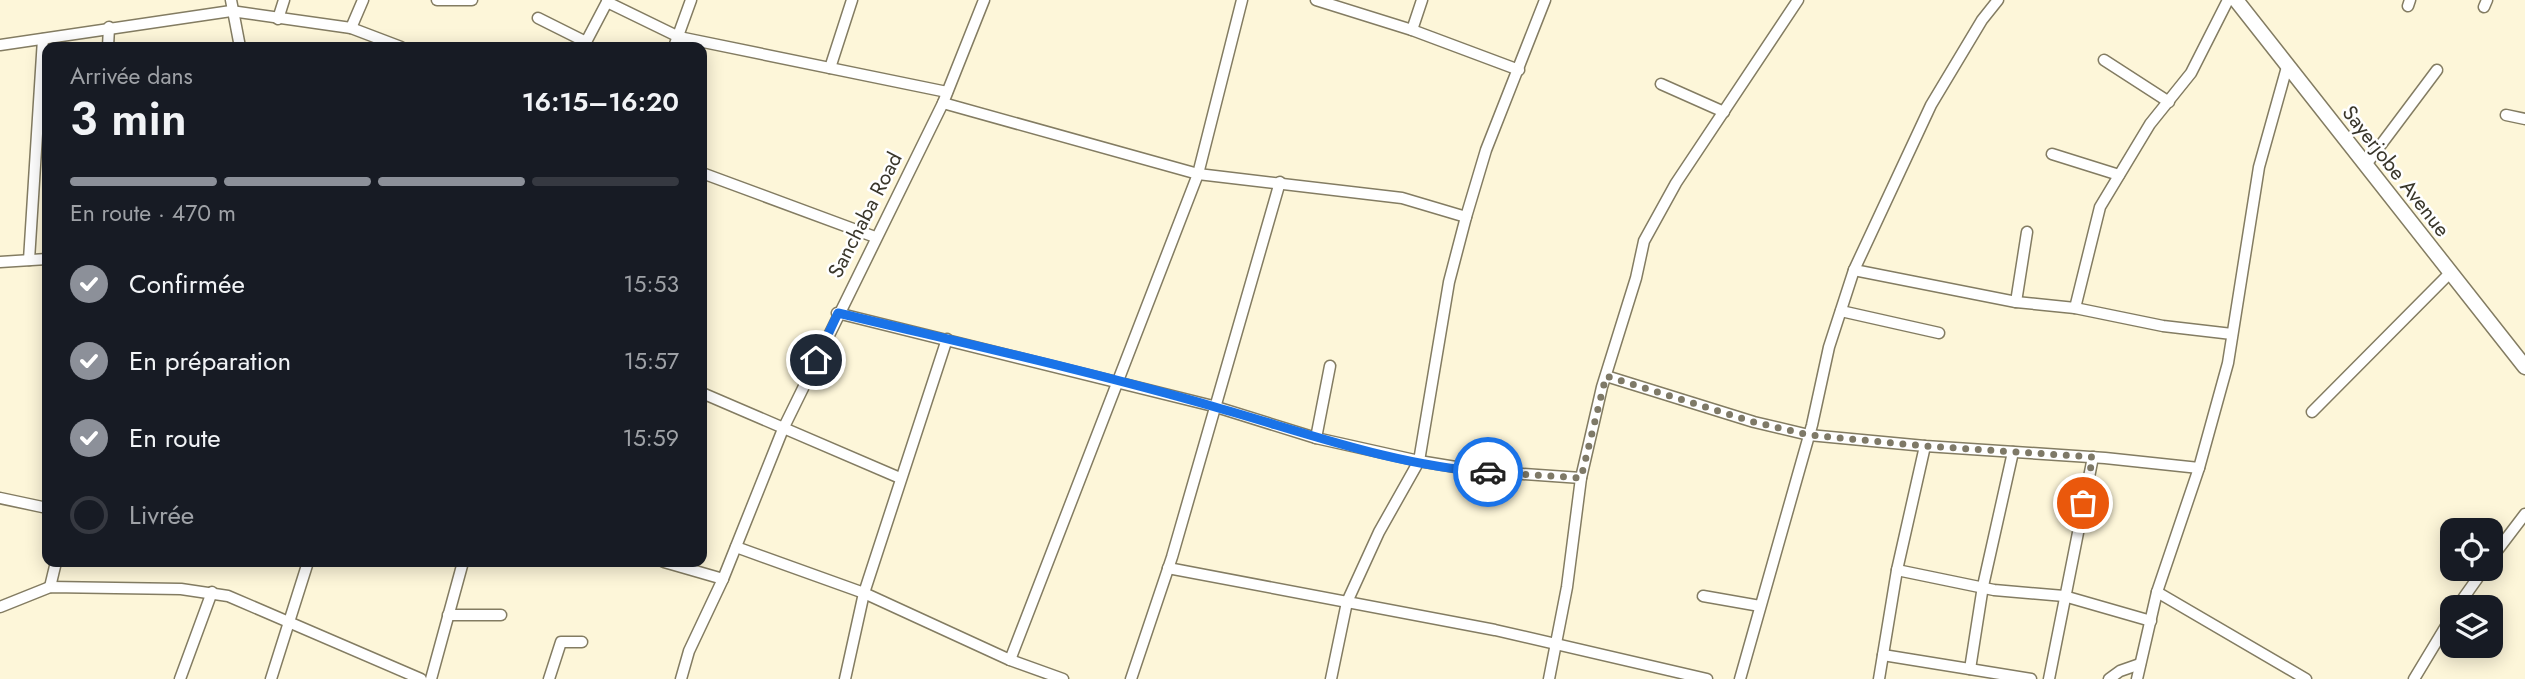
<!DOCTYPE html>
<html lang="fr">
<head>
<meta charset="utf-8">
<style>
	body { margin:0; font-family:Jost,sans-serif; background:#242831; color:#f1f3f6; height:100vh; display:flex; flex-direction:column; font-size:26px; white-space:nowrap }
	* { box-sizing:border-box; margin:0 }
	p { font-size:23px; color:#9ea1a6 }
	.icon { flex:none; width:38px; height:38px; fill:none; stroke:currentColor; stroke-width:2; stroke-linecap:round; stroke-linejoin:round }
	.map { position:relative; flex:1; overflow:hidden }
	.sheet { position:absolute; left:42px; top:42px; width:665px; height:525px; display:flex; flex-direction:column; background:#171b24; border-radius:14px; box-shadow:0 4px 18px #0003 }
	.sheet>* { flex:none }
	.tools { position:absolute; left:2440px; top:518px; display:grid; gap:14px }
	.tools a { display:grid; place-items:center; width:63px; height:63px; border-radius:14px; background:#171b24; box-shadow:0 4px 18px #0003; font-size:35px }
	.pin { position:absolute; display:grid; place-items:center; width:60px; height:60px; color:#fff; margin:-30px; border:4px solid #fff; border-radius:50%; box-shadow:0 2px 7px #0007 }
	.courier { position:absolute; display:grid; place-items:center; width:70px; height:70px; margin:-35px; border:5px solid #1a73e8; border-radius:50%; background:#fff; color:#222; box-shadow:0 2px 9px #0007 }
	.head em { font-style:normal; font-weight:600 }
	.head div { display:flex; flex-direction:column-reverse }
	.head { display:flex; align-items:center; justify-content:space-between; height:119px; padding:0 28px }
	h1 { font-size:46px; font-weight:600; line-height:52px }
	.bar { display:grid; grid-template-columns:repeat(4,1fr); gap:10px 7px; align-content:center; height:84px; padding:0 28px }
	.bar i { height:9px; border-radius:5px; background:#363941 }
	.bar .current { background:#8c9099 }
	.bar p { grid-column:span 4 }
	ol { padding:0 28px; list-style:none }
	li { display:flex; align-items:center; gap:21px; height:77px }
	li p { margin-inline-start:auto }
	li .icon { padding:7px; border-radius:50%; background:#8c9099; color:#fff; stroke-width:4 }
	li:last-child { color:#9ea1a6 }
	li i { width:38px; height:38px; border:4px solid #363941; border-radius:50% }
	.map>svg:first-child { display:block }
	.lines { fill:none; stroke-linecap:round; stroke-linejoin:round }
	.minor-casing { stroke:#837c62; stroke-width:13 }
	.major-casing { stroke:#837c62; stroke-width:17 }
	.minor { stroke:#fff; stroke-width:10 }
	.major { stroke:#fff; stroke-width:14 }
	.done { stroke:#7e7967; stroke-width:7; stroke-dasharray:0 12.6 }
	.route { stroke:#1a73e8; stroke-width:9 }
	.labels { text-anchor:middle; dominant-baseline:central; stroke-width:5; stroke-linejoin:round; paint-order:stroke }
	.street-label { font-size:21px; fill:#39362a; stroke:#fff }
</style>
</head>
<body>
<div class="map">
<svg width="2525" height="679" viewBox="0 0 2525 679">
	<rect width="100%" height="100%" fill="#fdf6d9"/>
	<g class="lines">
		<defs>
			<g id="minor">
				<polyline points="231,0 240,47"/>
				<polyline points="437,0 472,0"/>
				<polyline points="608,0 607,2 679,37 947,92"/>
				<polyline points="1316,0 1412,30"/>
				<polyline points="1422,0 1412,30 1519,70"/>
				<polyline points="2408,6 2410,0"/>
				<polyline points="2484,7 2487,0"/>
				<polyline points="538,18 586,42 607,2"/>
				<polyline points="278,19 284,0"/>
				<polyline points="351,28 363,0"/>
				<polyline points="0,45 231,11 351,28 401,47"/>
				<polyline points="108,47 109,27"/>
				<polyline points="674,47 691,0"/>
				<polyline points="2104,60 2169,102"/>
				<polyline points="830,68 852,0"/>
				<polyline points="1661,84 1724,112"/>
				<polyline points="943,103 1198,174 1402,198 1466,217"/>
				<polyline points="2506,115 2525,119"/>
				<polyline points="2052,154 2119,175"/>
				<polyline points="2365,166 2437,70"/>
				<polyline points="702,173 875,237"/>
				<polyline points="29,260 43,39"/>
				<polyline points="0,262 47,259"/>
				<polyline points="1854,270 2016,302 2075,308 2163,326 2232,334"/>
				<polyline points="2016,302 2027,232"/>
				<polyline points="2075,308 2100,207 2150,124 2191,73 2228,0"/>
				<polyline points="1841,311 1939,333"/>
				<polyline points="837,313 1213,406 1316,438 1419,461 1480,471 1581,478"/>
				<polyline points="1606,376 1754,422 1809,435 1925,446 2105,458 2199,468"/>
				<polyline points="702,393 900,478"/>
				<polyline points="2312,412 2450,273"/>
				<polyline points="1316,438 1330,366"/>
				<polyline points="0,498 47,508"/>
				<polyline points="736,547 864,593 1010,660 1063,679"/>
				<polyline points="2490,560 2525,514"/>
				<polyline points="664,562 723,579"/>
				<polyline points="1168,568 1495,630 1707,679"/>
				<polyline points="1897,570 1994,590 2064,596 2151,621"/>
				<polyline points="50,587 56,562"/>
				<polyline points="2157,592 2306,679"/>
				<polyline points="1703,596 1760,606"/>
				<polyline points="0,607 50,587 181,589 228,596 421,679"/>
				<polyline points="2457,607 2484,569"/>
				<polyline points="448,615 501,615"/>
				<polyline points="1883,655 2031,679"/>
				<polyline points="1010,660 1198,174 1242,0"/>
				<polyline points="1970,669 1983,586 2013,452"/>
				<polyline points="180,679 212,592"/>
				<polyline points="271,679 308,562"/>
				<polyline points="431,679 463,562"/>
				<polyline points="549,679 561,642 582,642"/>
				<polyline points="681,679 689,651 723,579 783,429 943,103 984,0"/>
				<polyline points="845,679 864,593 947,339"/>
				<polyline points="1131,679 1172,557 1280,182"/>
				<polyline points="1331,679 1347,602 1379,532 1419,461 1449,282 1466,217 1486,150 1545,0"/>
				<polyline points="1549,679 1567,587 1581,478 1602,387 1636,278 1644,241 1676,183 1798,0"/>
				<polyline points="1740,679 1812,425 1829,347 1854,270 1931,105 1982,20 1998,0"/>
				<polyline points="1879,679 1897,570 1925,446"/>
				<polyline points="2049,679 2093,457"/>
				<polyline points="2109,679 2120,671 2140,664"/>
				<polyline points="2137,679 2157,592 2199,468 2228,363 2259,167 2287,67"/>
				<polyline points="2414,679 2452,616"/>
			</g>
			<polyline id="major" points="2236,0 2525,367"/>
		</defs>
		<use href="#minor" class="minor-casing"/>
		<use href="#major" class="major-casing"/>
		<use href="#minor" class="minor"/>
		<use href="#major" class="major"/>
	</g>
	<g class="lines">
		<polyline class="done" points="1488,472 1581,478 1606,376 1754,422 1809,435 1925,446 2093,457 2083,503"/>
		<path class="route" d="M816,360L838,313C963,343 1090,371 1215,407C1304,432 1395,466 1488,472"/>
	</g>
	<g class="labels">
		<g class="street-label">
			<text transform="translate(2396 171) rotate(52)">Sayerjobe Avenue</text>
			<text transform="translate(865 215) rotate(-63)">Sanchaba Road</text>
		</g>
	</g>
</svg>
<div class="tools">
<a><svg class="icon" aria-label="locate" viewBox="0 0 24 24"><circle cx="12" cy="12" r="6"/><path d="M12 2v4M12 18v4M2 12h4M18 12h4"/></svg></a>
<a><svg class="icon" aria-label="layers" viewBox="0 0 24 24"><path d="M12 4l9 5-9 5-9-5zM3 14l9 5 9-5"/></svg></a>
</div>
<div class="pin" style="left:2083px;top:503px;background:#ea580c"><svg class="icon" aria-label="bag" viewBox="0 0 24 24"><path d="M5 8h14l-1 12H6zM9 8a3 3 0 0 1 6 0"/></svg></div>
<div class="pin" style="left:816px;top:360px;background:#1f2937"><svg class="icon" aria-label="home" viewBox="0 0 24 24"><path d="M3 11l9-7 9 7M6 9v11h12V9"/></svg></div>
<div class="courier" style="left:1488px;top:472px"><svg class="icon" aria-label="car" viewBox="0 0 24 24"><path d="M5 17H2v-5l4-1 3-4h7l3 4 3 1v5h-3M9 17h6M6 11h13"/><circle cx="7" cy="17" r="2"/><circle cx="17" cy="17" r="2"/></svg></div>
<section class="sheet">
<div class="head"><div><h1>3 min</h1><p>Arrivée dans</p></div><em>16:15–16:20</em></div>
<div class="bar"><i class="current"></i><i class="current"></i><i class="current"></i><i></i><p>En route · 470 m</p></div>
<ol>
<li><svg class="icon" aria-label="check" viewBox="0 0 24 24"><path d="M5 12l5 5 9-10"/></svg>Confirmée<p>15:53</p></li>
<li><svg class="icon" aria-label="check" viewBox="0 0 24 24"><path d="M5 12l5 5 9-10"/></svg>En préparation<p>15:57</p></li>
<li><svg class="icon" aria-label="check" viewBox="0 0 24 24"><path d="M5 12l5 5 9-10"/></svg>En route<p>15:59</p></li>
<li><i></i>Livrée</li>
</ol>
</section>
</div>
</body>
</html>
